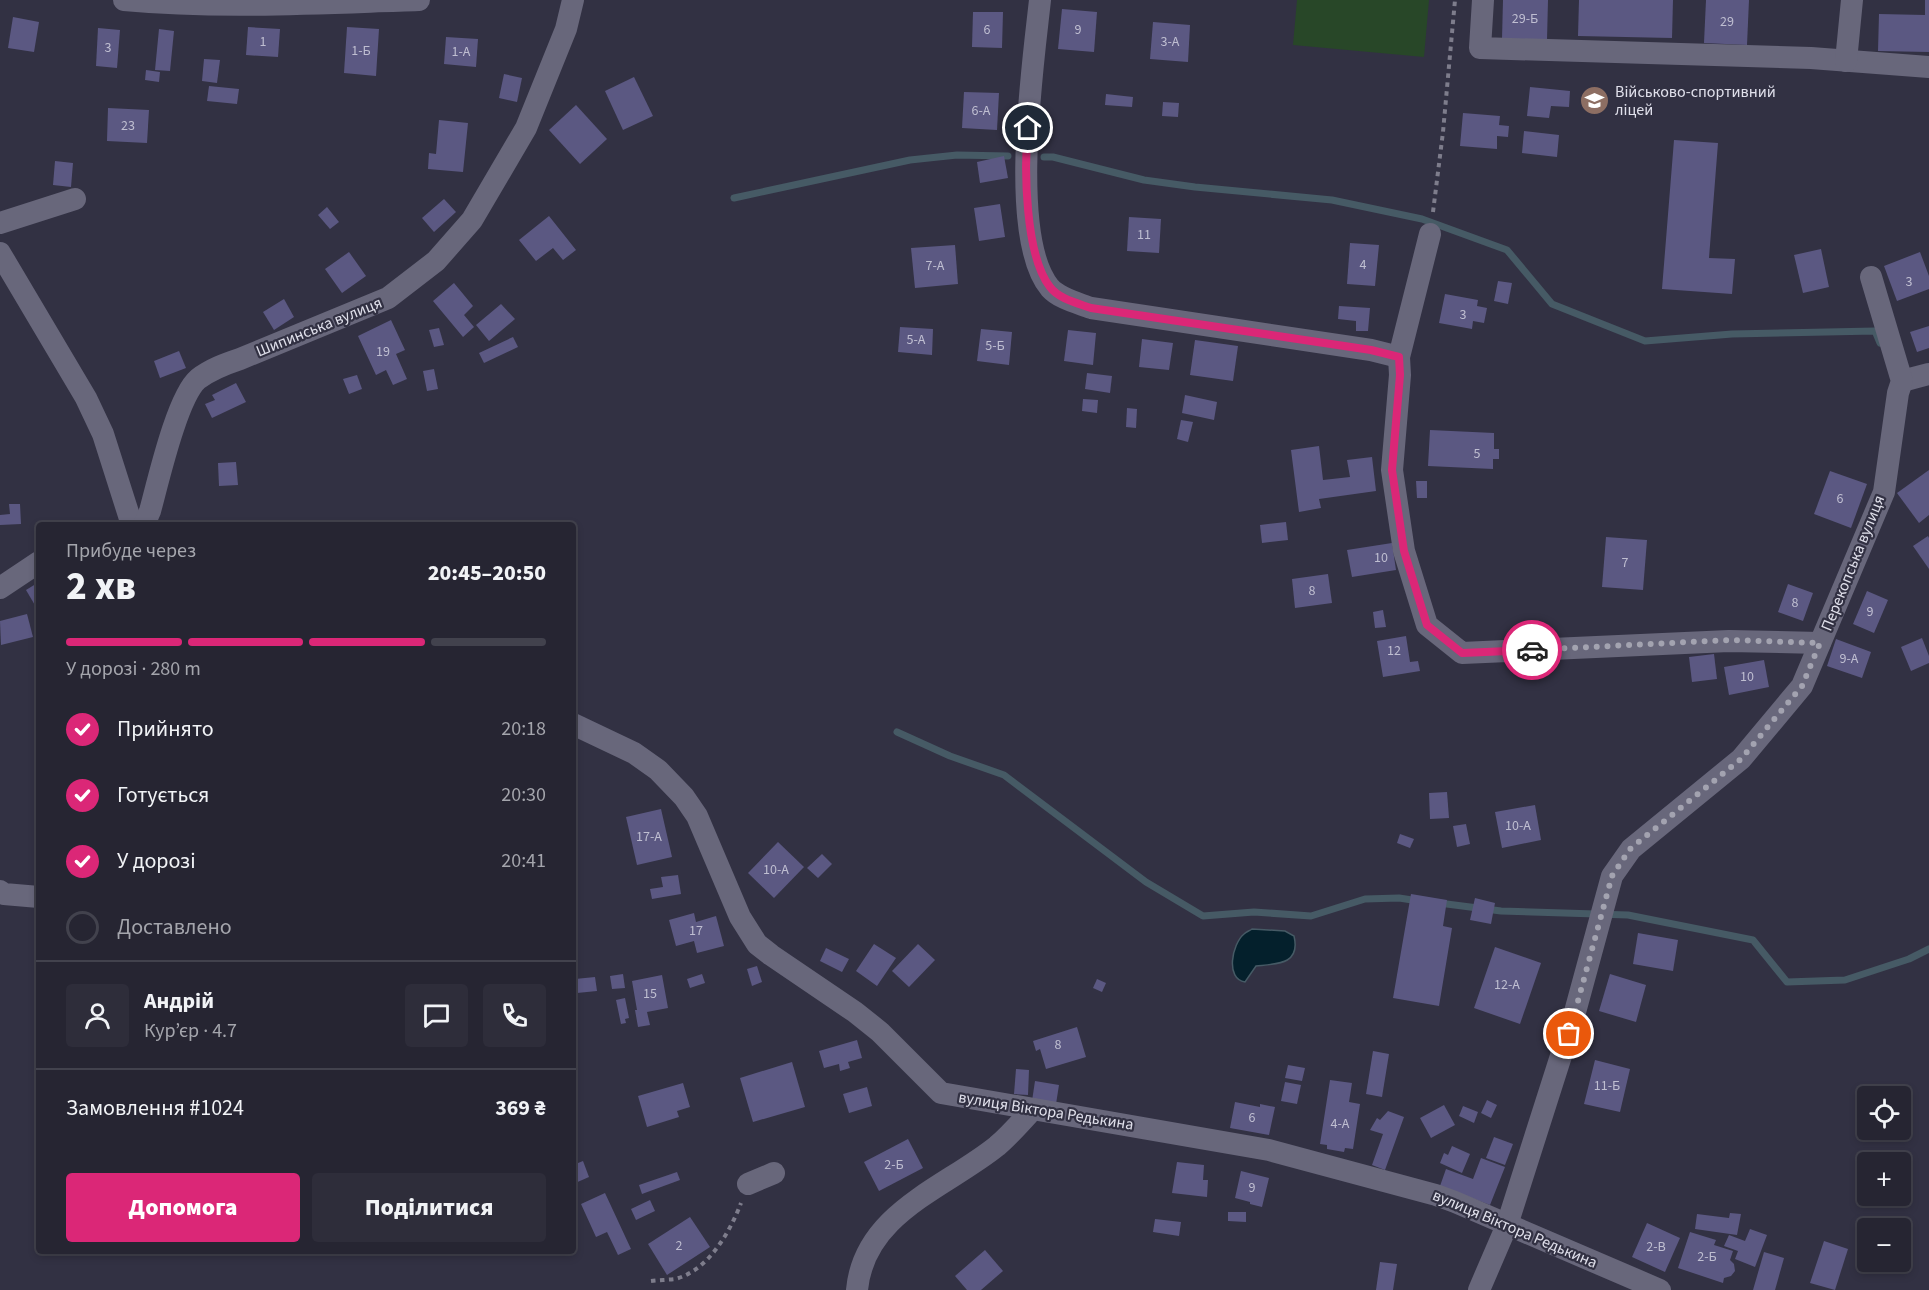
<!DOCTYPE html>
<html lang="uk">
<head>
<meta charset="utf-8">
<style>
	body { margin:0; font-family:"Source Sans 3",sans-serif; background:#2e2d3a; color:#f1f3f6; height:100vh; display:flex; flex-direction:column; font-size:22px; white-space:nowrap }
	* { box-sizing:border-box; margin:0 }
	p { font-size:20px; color:#a4a5ac }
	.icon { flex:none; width:33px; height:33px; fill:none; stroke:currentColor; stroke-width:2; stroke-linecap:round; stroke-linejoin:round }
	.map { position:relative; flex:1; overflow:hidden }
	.drawer { position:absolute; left:36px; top:522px; width:540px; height:732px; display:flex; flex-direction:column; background:#262532; border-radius:6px; box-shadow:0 3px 9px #0003,0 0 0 2px #42424d }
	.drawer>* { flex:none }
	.controls { position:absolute; left:1857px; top:1086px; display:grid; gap:12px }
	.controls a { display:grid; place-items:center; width:54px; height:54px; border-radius:6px; background:#262532; box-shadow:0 3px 9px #0003,0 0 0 2px #42424d; font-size:30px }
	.pin { position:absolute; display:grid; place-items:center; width:51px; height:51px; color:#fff; margin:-26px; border:3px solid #fff; border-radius:50%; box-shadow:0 2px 6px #0007 }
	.courier { position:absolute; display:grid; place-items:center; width:60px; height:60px; margin:-30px; border:4px solid #db2777; border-radius:50%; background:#fff; color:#222; box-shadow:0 2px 8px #0007 }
	.summary em { font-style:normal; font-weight:800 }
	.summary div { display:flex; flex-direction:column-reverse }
	.summary { display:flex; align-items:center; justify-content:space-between; height:102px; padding:0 30px }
	h1 { font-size:39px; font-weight:800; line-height:45px }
	.bar { display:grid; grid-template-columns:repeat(4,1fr); gap:9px 6px; align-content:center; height:72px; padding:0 30px }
	.bar i { height:8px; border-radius:4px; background:#42424d }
	.bar .on { background:#db2777 }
	.bar p { grid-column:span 4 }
	.line { display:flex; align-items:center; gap:15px; padding:0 30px; border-top:2px solid #42424d }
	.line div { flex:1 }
	.round { display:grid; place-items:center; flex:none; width:63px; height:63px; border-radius:6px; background:#2e2d3a }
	ol { padding:0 30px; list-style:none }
	li { display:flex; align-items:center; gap:18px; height:66px }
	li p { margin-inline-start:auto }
	li .icon { padding:6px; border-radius:50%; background:#db2777; color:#fff; stroke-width:4 }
	li:last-child { color:#a4a5ac }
	li i { width:33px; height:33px; border:3px solid #42424d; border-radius:50% }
	.action { display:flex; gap:12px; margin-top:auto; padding:12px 30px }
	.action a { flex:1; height:69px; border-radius:6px; background:#db2777; color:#fff; font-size:24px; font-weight:800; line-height:69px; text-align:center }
	.action a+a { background:#2e2d3a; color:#f1f3f6 }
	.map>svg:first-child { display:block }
	.green { fill:#284728 }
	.water { fill:#04202c; stroke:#465a65; stroke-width:1.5 }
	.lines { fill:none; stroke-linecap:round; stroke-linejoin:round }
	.stream { stroke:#465a65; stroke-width:7 }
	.building { fill:#5b5882 }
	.path { stroke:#7e7d8c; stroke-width:4; stroke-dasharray:4.5 4.5; stroke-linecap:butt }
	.minor { stroke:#68677b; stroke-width:22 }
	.done { stroke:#a3a3b0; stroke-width:6; stroke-dasharray:0 10.8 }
	.route { stroke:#db2777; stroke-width:8 }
	.labels { text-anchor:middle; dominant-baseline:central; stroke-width:4.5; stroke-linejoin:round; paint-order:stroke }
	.number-label { font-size:14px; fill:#bfbed1 }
	.poi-label { font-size:16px; fill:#e0e0eb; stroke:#323143; text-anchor:start }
	.street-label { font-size:16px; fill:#e0e0eb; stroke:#323143 }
</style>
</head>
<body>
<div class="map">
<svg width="1929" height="1290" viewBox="0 0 1929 1290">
	<rect width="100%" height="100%" fill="#323143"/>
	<polygon class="green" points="1297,0 1429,0 1424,57 1293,45"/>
	<path class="water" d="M1252,929L1285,931L1294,936C1301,965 1276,964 1256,966L1245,982C1225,979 1232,944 1244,934C1246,932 1249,931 1252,929Z"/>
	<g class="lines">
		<g class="stream">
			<polyline points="1044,157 1053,157 1144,180 1195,187 1332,200 1422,219 1507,250 1552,304 1645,341 1732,334 1875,331 1880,343"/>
			<polyline points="734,198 910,160 957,155 1008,156"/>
			<polyline points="897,732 950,756 1004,775 1146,882 1203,916 1254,912 1311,916 1365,899 1399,898 1419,901"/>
			<polyline points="1439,903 1501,911 1628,915 1753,940 1787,982 1845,980 1909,959 1929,949"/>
		</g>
	</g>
	<g class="building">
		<polygon points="1503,0 1548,0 1547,40 1502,39"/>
		<polygon points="1579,0 1673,0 1672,38 1578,36"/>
		<polygon points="1706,0 1749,0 1747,45 1704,43"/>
		<polygon points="1925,0 1929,0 1929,52 1878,51 1879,14 1925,15"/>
		<polygon points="1062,9 1097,12 1094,52 1058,49"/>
		<polygon points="973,12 1003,12 1002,48 972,47"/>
		<polygon points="13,17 39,22 34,52 8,48"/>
		<polygon points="1153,22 1190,25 1188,62 1150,59"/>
		<polygon points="248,27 280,29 278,57 246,55"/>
		<polygon points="347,27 379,29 376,76 344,73"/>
		<polygon points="98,28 120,30 117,68 96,66"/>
		<polygon points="159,29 174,31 170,71 155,70"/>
		<polygon points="446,37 478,39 476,67 444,64"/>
		<polygon points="204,59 220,60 217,83 202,81"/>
		<polygon points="146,70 160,72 159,82 145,80"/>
		<polygon points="504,74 522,78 517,102 499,98"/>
		<polygon points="634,77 653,116 623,130 605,91"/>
		<polygon points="209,86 239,89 237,104 207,101"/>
		<polygon points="1530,87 1570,91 1569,107 1551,106 1549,118 1527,116"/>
		<polygon points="964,92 999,93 997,130 962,128"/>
		<polygon points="1106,94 1133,97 1132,107 1105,105"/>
		<polygon points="1163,102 1179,103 1178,117 1162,116"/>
		<polygon points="576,105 607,139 580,164 549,130"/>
		<polygon points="108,108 149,110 147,143 107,141"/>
		<polygon points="1463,113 1500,116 1499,125 1509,126 1508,137 1497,136 1497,149 1460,146"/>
		<polygon points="439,120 468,123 463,172 428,169 429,153 436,154"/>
		<polygon points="1524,131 1559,135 1557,157 1522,153"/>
		<polygon points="1674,140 1718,143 1709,258 1735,259 1732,294 1662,289"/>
		<polygon points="1004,156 1008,178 980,183 977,162"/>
		<polygon points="55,161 73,163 71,187 53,185"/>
		<polygon points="444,199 456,212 434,232 422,218"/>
		<polygon points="1000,204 1005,237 979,241 974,208"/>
		<polygon points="327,207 339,222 330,229 318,215"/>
		<polygon points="549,216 576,250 563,260 553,248 536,261 519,240"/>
		<polygon points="1129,217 1161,219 1159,253 1127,251"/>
		<polygon points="1350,243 1379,245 1375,286 1347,284"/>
		<polygon points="955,245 958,284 915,288 911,248"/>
		<polygon points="1821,249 1829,287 1803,293 1794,255"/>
		<polygon points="349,252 366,276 342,293 325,269"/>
		<polygon points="1920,252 1929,276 1929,289 1897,301 1884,266"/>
		<polygon points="1498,281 1512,283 1508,304 1494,301"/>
		<polygon points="454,283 473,306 464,315 474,327 463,337 433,301"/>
		<polygon points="1445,294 1478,300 1477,306 1487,308 1484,323 1473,321 1472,329 1439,323"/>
		<polygon points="284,299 294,317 274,330 263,312"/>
		<polygon points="501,304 515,319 489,341 476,325"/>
		<polygon points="1339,306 1370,308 1368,331 1356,331 1356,321 1338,319"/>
		<polygon points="391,320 405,350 396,354 407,379 393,385 386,370 376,375 358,336"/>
		<polygon points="1929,326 1929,348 1917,352 1910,332"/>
		<polygon points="900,327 933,329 932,355 898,352"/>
		<polygon points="439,328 444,345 434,347 429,330"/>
		<polygon points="981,329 1012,332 1009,365 977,361"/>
		<polygon points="1068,330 1096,333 1093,365 1064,361"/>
		<polygon points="513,337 518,347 484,363 479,353"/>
		<polygon points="1142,339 1173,343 1169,370 1139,367"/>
		<polygon points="1195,340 1238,346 1233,381 1190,375"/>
		<polygon points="179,351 186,368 160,378 154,361"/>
		<polygon points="434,369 438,389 427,391 423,371"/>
		<polygon points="1087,373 1112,376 1110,393 1085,389"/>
		<polygon points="357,375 362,389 349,394 343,379"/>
		<polygon points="236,383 246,402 212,418 205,404 215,400 212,395"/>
		<polygon points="1185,395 1217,402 1214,420 1182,413"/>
		<polygon points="1083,399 1098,400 1097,413 1082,411"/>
		<polygon points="1127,408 1137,409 1136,428 1126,427"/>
		<polygon points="1181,420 1193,422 1188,442 1177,439"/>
		<polygon points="1430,430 1494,433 1494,449 1499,449 1499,459 1493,459 1493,469 1428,466"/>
		<polygon points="1319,446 1323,480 1350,477 1347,460 1372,457 1376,491 1319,499 1321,508 1299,512 1291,450"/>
		<polygon points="236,462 238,485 219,486 218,463"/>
		<polygon points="1929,470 1929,515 1919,523 1897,493"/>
		<polygon points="1830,471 1867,484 1851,528 1814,514"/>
		<polygon points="1416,481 1427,481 1427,498 1417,498"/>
		<polygon points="9,504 20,504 21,524 0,525 0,515 10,514"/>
		<polygon points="1286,522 1288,540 1262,543 1260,525"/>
		<polygon points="1928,536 1929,538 1929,569 1913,546"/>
		<polygon points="1606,537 1647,540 1643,590 1602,587"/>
		<polygon points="1392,543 1396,570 1352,577 1347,550"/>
		<polygon points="1328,574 1332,603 1295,608 1292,579"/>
		<polygon points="39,582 39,605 36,607 26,590"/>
		<polygon points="1788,584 1813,593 1803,621 1778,612"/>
		<polygon points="1867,591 1888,600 1874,633 1853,624"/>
		<polygon points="1383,610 1386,627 1375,628 1373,612"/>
		<polygon points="27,614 33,637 1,645 0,621"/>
		<polygon points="1406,636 1410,662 1418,661 1420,671 1383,677 1377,641"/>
		<polygon points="1922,638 1929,656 1929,663 1911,671 1901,647"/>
		<polygon points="1836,639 1871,652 1862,678 1827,666"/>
		<polygon points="1714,654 1717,679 1692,682 1689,657"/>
		<polygon points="1764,660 1769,687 1729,695 1724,667"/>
		<polygon points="1447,792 1449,818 1430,819 1429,793"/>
		<polygon points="1535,805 1541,840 1502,848 1495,812"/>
		<polygon points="661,809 672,857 637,865 626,817"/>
		<polygon points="1466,824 1470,844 1457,847 1453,826"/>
		<polygon points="1400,834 1414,839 1410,848 1397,843"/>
		<polygon points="778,842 804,867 774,898 748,873"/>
		<polygon points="822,854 832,864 818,878 807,868"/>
		<polygon points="678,875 681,894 652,899 650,889 663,887 661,877"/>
		<polygon points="1411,894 1447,900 1443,926 1452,928 1439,1006 1393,998"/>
		<polygon points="1475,898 1495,903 1491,924 1470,920"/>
		<polygon points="694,913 696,922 716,916 724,946 697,953 694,941 676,946 669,920"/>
		<polygon points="1638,933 1678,940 1673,971 1633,964"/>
		<polygon points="874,944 896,958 877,986 856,971"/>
		<polygon points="918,944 935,960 909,987 892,971"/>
		<polygon points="1495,947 1541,963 1520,1024 1474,1008"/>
		<polygon points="826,948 849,959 842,972 820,961"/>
		<polygon points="757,966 762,982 752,986 747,969"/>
		<polygon points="623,974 625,988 612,989 610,976"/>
		<polygon points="702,974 705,983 690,988 687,979"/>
		<polygon points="1610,974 1646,985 1636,1022 1599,1011"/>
		<polygon points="662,975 668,1008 647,1012 650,1025 638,1027 635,1010 637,1010 632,981"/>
		<polygon points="595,977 597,991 577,993 575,979"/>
		<polygon points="1097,979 1106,983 1102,992 1093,988"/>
		<polygon points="625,998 629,1018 625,1019 626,1023 621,1024 616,1000"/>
		<polygon points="1077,1027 1086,1057 1046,1069 1040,1049 1036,1051 1033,1041"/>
		<polygon points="857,1040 862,1058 848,1062 850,1068 840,1071 839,1064 824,1068 819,1051"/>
		<polygon points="1373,1051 1389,1054 1382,1097 1366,1094"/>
		<polygon points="1595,1060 1630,1069 1620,1112 1584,1104"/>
		<polygon points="792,1062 805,1107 753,1122 740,1078"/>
		<polygon points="1288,1065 1305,1068 1302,1081 1285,1078"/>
		<polygon points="1016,1069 1029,1070 1028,1095 1014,1094"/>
		<polygon points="1330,1080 1352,1083 1349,1102 1360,1104 1353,1149 1345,1148 1344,1152 1327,1149 1327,1145 1320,1144"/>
		<polygon points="1035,1081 1059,1085 1056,1104 1032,1101"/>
		<polygon points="1285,1082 1301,1085 1297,1104 1281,1101"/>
		<polygon points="683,1083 690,1107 677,1111 679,1117 647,1127 638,1096"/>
		<polygon points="867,1087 872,1106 849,1113 843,1094"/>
		<polygon points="1487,1100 1497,1105 1491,1118 1481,1113"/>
		<polygon points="1235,1102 1260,1107 1260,1104 1275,1107 1269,1135 1230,1128"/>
		<polygon points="1444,1105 1455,1125 1431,1138 1420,1118"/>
		<polygon points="1463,1106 1478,1112 1474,1123 1459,1116"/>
		<polygon points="1388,1111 1404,1117 1385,1170 1372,1165 1383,1134 1370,1130 1377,1118 1380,1120"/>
		<polygon points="1494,1137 1513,1144 1505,1165 1486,1158"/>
		<polygon points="908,1139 923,1168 879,1191 864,1162"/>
		<polygon points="1452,1146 1470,1154 1462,1173 1440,1163 1444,1153 1448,1155"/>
		<polygon points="1481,1158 1505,1167 1490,1205 1440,1186 1446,1169 1473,1179"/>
		<polygon points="583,1161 589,1177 573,1184 573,1165"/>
		<polygon points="1177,1162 1204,1165 1203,1180 1208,1180 1207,1197 1172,1193"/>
		<polygon points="1241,1171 1269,1178 1262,1207 1250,1204 1250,1202 1235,1198"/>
		<polygon points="677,1172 680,1180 642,1194 639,1185"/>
		<polygon points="605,1193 631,1249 618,1255 607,1232 596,1237 581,1204"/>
		<polygon points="650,1200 655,1211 636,1220 631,1209"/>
		<polygon points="1228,1212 1246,1212 1246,1222 1228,1221"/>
		<polygon points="1730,1213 1741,1214 1737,1235 1695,1229 1697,1214 1729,1218"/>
		<polygon points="690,1217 710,1247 667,1275 648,1244"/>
		<polygon points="1155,1219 1181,1222 1179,1236 1153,1232"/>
		<polygon points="1647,1223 1680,1238 1665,1272 1632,1257"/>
		<polygon points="1750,1229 1767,1235 1755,1267 1735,1259 1738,1251 1724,1246 1729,1235 1745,1241"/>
		<polygon points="1690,1232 1716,1240 1714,1245 1733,1251 1730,1260 1734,1264 1735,1271 1731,1276 1724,1278 1723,1283 1678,1268"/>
		<polygon points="1824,1241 1848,1249 1835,1290 1810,1283"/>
		<polygon points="985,1250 1003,1271 981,1290 967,1290 955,1276"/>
		<polygon points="1764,1252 1784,1258 1775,1290 1753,1290"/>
		<polygon points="1380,1262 1397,1264 1393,1290 1376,1290"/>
	</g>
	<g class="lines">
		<g class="path">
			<polyline points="1433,212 1443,132 1455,0"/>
			<path d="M651,1281C659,1280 667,1280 675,1279C708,1271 730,1232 741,1203"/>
		</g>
		<g class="minor">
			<path d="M124,0C222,9 321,3 419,0"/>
			<path d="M1040,0C1033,65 1008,238 1050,288C1060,299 1078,303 1091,308L1371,350L1399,357"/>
			<polyline points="1483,0 1480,48 1811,58 1929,67"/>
			<polyline points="1846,61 1852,0"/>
			<polyline points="0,223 75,199"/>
			<polyline points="1430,234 1399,357 1400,375 1392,470 1404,551 1427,625 1462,653 1729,641 1820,643"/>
			<polyline points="0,253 86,398 103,434 132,525"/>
			<polyline points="1902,381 1929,374"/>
			<path d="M144,525L150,511C158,482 177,397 198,379C211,369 225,364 240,359L388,298L436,261L472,220L526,128L566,29L573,0"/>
			<polyline points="0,588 39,562"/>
			<polyline points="573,724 634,753 658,770 684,797 697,816 740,917 757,944 771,955 855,1012 880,1032 941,1093 1269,1150 1436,1195 1455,1202 1660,1290"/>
			<polyline points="0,891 4,894 39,897"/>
			<polyline points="748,1184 774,1173"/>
			<path d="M857,1290C864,1213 945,1188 997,1146C1010,1135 1021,1122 1033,1109"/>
			<polyline points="1479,1290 1507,1225 1575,1012 1612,876 1631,849 1741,759 1802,686 1884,492 1898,393 1902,381 1871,277"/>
		</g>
	</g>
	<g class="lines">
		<polyline class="done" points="1532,650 1729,640 1820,643 1802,686 1741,759 1630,849 1612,876 1569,1034"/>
		<path class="route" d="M1028,128C1024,168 1025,255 1050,287C1059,299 1077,303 1091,308L1371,350L1399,357L1400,375L1392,470L1404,551L1427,625L1462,653L1532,650"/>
	</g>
	<defs>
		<symbol id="school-disc" viewBox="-11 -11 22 22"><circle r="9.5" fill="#8d6e63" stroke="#323143"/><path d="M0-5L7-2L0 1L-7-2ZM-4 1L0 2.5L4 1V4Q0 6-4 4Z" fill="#fff"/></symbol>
	</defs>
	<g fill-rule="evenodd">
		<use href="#school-disc" x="1578" y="84" width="33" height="33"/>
	</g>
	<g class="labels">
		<g class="number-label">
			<text x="1525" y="19">29-Б</text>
			<text x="1727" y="22">29</text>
			<text x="987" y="30">6</text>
			<text x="1078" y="30">9</text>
			<text x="263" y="42">1</text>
			<text x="1170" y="42">3-А</text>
			<text x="108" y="48">3</text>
			<text x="361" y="51">1-Б</text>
			<text x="461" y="52">1-А</text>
			<text x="981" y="111">6-А</text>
			<text x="128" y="126">23</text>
			<text x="1144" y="235">11</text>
			<text x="1363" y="265">4</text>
			<text x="935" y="266">7-А</text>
			<text x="1909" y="282">3</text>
			<text x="1463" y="315">3</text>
			<text x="916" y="340">5-А</text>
			<text x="995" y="346">5-Б</text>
			<text x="383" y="352">19</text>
			<text x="1477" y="454">5</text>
			<text x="1840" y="499">6</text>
			<text x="1381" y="558">10</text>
			<text x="1625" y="563">7</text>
			<text x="1312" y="591">8</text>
			<text x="1795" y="603">8</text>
			<text x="1870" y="612">9</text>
			<text x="1394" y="651">12</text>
			<text x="1849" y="659">9-А</text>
			<text x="1747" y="677">10</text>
			<text x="1518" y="826">10-А</text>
			<text x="649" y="837">17-А</text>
			<text x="776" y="870">10-А</text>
			<text x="696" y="931">17</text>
			<text x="1507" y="985">12-А</text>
			<text x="650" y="994">15</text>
			<text x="1058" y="1045">8</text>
			<text x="1607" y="1086">11-Б</text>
			<text x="1252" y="1118">6</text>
			<text x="1340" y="1124">4-А</text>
			<text x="894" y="1165">2-Б</text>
			<text x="1252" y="1188">9</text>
			<text x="679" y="1246">2</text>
			<text x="1656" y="1247">2-В</text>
			<text x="1707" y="1257">2-Б</text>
		</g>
		<g class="poi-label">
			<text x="1615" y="92">Військово-спортивний<tspan x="1615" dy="18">ліцей</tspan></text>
		</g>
		<g class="street-label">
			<text transform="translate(319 327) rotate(-22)">Шипинська вулиця</text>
			<text transform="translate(1853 563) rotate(-68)">Перекопська вулиця</text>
			<text transform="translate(1046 1111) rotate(9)">вулиця Віктора Редькина</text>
			<text transform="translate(1515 1229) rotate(23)">вулиця Віктора Редькина</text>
		</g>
	</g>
</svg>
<div class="controls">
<a><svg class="icon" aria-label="locate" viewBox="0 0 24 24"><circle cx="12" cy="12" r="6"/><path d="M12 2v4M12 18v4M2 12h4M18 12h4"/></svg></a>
<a>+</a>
<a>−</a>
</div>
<div class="pin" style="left:1569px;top:1034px;background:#ea580c"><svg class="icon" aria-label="bag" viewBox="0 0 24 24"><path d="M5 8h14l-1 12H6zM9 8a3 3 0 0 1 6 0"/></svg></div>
<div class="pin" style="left:1028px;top:128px;background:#1f2937"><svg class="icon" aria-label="home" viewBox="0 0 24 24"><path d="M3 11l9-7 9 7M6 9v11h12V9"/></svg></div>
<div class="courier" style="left:1532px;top:650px"><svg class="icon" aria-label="car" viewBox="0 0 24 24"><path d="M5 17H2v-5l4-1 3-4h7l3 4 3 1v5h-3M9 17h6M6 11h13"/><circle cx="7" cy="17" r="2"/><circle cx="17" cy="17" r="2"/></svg></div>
<section class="drawer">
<div class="summary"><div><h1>2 хв</h1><p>Прибуде через</p></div><em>20:45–20:50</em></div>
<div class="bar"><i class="on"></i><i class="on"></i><i class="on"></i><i></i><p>У дорозі · 280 m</p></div>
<ol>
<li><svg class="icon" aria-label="check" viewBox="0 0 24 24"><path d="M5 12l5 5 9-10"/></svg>Прийнято<p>20:18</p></li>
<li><svg class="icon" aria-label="check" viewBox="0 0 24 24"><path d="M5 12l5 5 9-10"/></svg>Готується<p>20:30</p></li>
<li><svg class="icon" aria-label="check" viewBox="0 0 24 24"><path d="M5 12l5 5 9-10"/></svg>У дорозі<p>20:41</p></li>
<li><i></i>Доставлено</li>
</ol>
<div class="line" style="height:108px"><a class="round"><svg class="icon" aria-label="person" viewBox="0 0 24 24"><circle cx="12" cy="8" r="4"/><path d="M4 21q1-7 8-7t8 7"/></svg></a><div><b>Андрій</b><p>Кур’єр · 4.7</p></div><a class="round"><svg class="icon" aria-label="chat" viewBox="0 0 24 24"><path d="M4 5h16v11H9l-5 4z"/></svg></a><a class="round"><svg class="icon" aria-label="phone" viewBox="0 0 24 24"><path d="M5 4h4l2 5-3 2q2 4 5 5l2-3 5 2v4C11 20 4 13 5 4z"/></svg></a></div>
<div class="line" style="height:78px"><div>Замовлення #1024</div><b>369 ₴</b></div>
<div class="action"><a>Допомога</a><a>Поділитися</a></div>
</section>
</div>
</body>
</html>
